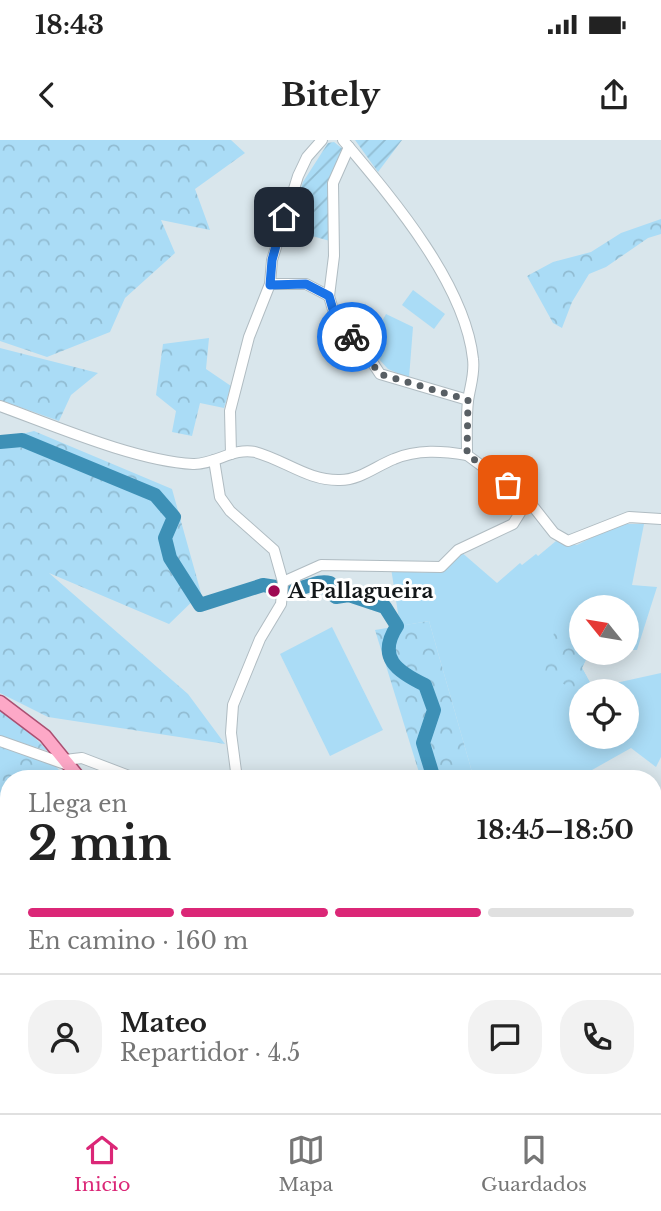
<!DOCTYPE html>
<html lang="es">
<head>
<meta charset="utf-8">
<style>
	body { margin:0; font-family:"Libre Baskerville",serif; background:#f2f2f2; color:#222; height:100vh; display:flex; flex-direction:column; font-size:26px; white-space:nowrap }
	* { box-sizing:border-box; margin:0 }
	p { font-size:23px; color:#767676 }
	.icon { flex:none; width:38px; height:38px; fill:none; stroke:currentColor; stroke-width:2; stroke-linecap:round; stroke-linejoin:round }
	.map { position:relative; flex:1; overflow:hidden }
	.side { position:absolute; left:0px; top:630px; width:662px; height:343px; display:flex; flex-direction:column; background:#fff; border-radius:28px 28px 0 0; box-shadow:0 4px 18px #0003 }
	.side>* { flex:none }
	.needle { width:46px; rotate:300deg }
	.controls { position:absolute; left:569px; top:455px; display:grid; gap:14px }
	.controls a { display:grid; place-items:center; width:70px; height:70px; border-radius:50%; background:#fff; box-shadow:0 4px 18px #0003; font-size:35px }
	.pin { position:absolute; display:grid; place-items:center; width:60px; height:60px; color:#fff; margin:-30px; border-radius:14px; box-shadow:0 4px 10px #0006 }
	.courier { position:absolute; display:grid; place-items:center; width:70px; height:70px; margin:-35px; border:5px solid #1a73e8; border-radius:50%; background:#fff; color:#222; box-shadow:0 2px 9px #0007 }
	.headline em { font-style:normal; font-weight:800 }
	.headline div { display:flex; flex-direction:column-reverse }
	.headline { display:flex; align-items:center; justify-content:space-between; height:119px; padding:0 28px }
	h1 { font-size:46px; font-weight:800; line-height:52px }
	.bar { display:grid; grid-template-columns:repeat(4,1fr); gap:10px 7px; align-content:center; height:84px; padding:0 28px }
	.bar i { height:9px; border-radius:5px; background:#e0e0e0 }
	.bar .active { background:#db2777 }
	.bar p { grid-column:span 4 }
	.line { display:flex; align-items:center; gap:18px; padding:0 28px; border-top:2px solid #e0e0e0 }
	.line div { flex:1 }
	.round { display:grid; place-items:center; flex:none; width:74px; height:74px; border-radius:28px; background:#f2f2f2 }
	.status { display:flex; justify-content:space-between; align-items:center; height:49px; padding:0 35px; background:#fff; direction:ltr }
	.status svg { height:19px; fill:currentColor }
	header { display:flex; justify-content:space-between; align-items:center; height:91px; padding:0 28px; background:#fff; font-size:32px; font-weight:800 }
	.tabs { display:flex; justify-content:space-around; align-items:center; height:98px; border-top:2px solid #e0e0e0; background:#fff; font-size:19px; color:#767676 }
	.tabs a { display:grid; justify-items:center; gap:4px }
	.tabs .active { color:#db2777 }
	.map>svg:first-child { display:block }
	.grass { fill:#aadcf6; fill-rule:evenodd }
	.forest { fill:url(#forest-crowns) }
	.garden { fill:url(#garden-furrows) }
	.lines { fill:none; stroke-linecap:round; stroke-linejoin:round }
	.river { stroke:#3d90b6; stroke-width:14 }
	.minor-casing { stroke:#b0bcc2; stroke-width:12 }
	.major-casing { stroke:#aa5072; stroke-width:15 }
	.minor { stroke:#fff; stroke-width:10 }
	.major { stroke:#fda8c7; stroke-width:12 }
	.done { stroke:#585f64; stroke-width:7; stroke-dasharray:0 12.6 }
	.route { stroke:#1a73e8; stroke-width:9 }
	.poi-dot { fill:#9e0953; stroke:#fff; stroke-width:2.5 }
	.labels { text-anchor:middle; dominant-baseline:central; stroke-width:6; stroke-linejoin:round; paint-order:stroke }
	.poi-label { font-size:21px; font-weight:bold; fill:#13171a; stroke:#fff; text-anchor:start }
</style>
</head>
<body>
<div class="status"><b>18:43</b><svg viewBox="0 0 49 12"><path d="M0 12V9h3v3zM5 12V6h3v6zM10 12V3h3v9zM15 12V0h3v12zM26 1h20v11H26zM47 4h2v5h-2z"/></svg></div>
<header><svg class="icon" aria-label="back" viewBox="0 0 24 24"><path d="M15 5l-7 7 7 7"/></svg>Bitely<svg class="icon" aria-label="share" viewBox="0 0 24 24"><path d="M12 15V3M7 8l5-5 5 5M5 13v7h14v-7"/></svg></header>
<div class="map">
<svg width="661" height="973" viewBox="0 0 661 973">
	<defs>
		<pattern id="forest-crowns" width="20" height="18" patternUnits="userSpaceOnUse" patternTransform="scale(1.75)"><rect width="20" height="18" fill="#aadcf6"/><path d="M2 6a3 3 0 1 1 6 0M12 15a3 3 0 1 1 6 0" fill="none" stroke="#91bcd2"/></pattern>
		<pattern id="garden-furrows" width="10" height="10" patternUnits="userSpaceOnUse" patternTransform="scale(1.75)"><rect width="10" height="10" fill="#aadcf6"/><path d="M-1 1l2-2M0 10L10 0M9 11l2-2" fill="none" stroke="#91bcd2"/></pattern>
	</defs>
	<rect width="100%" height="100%" fill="#d9e6ec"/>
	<g class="grass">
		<polygon points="413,150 445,174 434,189 402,165"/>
		<polygon points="386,174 413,187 409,238 388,229 368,207"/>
		<path d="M619,384H644L632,445L657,447L637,510H627L626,467H581V513H589L582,528L593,548L661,533V617L656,627L631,608L576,639H474L429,481L400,486L391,428C424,434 437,438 460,411L497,443L520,423L522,425L536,414L538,416L556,401L577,405ZM581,551H626V597H581Z"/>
		<polygon points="332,487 383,590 330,616 280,514"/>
	</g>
	<g class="forest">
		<polygon points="0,0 231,0 245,13 195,49 210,90 161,80 175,113 125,158 110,192 47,217 0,201"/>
		<polygon points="661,79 661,94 648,98 606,127 589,134 572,162 562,188 553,183 527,136 553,122 591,112 621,93"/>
		<polygon points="209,198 206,229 231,246 224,268 200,263 192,296 172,292 176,271 156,255 163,204"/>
		<polygon points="0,208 98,233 71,255 59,281 0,260"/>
		<polygon points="34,291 172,349 201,453 169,484 49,433 188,554 225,604 48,577 0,553 0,299"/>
		<polygon points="429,481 474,639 421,639 375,490"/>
		<polygon points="554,493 581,499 581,513 589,513 582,528 593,548 591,551 581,552 544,535"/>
		<polygon points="0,569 23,586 48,611 0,596"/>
		<polygon points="0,603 50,620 59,630 46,639 9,639 9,772 0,786"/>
		<polygon points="653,711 661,726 661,779 653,779"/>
		<polygon points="0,801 9,821 9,964 64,964 62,973 0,973"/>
		<polygon points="104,964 190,964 187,973 105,973"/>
	</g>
	<g class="garden">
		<polygon points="355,0 402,0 378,32"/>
		<polygon points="334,2 344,10 331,43 330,101 287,89 303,42 328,3"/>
	</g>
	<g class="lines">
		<g class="river">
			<polyline points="0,302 22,300 155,355 174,377 165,398 170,418 200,465 263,445 276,447"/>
			<path d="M290,449C304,451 316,439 330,443L329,452L336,457L349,455L385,467L397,486C376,518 398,532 425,545L434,570L423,603L434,639"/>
			<polyline points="653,766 661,767"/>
		</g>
		<defs>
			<g id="minor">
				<path d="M343,0C391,57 465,143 473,219C475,234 470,246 468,261C466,278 467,297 467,315L528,360L554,393L568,401L629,377L661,379"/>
				<polyline points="349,7 333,43 334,116 329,156 336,180 365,211 380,234 468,260"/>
				<polyline points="270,144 306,144 329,156"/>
				<path d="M0,266C55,286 136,321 193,324C214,325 234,307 255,312C285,320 308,341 340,340C360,340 376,326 394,319C417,309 443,311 467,315"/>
				<polyline points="231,314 230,271 249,197 270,144 272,120 298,36 307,17 322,0"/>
				<polyline points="214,320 220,357 230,371 274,410 283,442 281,464 260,499 233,565 231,593 237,639"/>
				<polyline points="283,442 321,425 441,427 458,410 513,384 528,360"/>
				<polyline points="0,601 68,625"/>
				<polyline points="65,620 82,618 137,639"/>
				<polyline points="653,695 661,710"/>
				<polyline points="292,973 296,964"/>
			</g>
			<g id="major">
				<polyline points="0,562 45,596 80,639"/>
				<polyline points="225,964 232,973"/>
			</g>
		</defs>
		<use href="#minor" class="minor-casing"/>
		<use href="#major" class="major-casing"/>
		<use href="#minor" class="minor"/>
		<use href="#major" class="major"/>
	</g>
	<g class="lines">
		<polyline class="done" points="352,197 380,234 468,260 467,314 508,345"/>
		<polyline class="route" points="284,77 272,120 270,145 306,144 329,156 336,180 352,197"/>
	</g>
	<circle class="poi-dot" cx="274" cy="451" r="7"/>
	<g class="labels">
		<g class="poi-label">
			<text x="288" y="451">A Pallagueira</text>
		</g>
	</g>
</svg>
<div class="controls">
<a><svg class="needle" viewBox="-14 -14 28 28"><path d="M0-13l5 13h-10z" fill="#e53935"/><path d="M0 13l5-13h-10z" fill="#767676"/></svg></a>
<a><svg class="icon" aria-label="locate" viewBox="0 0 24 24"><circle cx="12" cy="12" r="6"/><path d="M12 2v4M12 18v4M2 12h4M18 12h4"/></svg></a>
</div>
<div class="pin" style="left:508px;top:345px;background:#ea580c"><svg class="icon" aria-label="bag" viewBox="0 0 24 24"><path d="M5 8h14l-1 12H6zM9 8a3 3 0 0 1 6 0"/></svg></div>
<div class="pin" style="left:284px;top:77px;background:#1f2937"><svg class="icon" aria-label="home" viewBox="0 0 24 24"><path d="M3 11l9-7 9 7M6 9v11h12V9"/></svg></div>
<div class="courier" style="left:352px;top:197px"><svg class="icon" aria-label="bike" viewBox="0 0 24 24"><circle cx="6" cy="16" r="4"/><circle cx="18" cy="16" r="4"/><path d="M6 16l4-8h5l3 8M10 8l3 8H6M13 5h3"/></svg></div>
<section class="side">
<div class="headline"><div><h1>2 min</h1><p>Llega en</p></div><em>18:45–18:50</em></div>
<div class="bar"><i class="active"></i><i class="active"></i><i class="active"></i><i></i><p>En camino · 160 m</p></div>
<div class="line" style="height:126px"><a class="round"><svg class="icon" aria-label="person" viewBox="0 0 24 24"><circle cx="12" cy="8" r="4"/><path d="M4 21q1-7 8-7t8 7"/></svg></a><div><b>Mateo</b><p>Repartidor · 4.5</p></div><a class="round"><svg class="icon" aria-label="chat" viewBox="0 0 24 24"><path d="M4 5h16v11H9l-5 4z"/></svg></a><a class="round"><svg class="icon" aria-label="phone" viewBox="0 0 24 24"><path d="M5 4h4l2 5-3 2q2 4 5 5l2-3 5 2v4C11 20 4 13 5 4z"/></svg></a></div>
</section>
</div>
<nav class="tabs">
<a class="active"><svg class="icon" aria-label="home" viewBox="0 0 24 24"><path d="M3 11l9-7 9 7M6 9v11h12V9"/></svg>Inicio</a>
<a><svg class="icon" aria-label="map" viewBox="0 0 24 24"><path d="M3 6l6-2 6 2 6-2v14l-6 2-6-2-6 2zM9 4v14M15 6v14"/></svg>Mapa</a>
<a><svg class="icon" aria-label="saved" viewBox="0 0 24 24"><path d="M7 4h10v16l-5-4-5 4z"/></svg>Guardados</a>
</nav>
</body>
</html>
